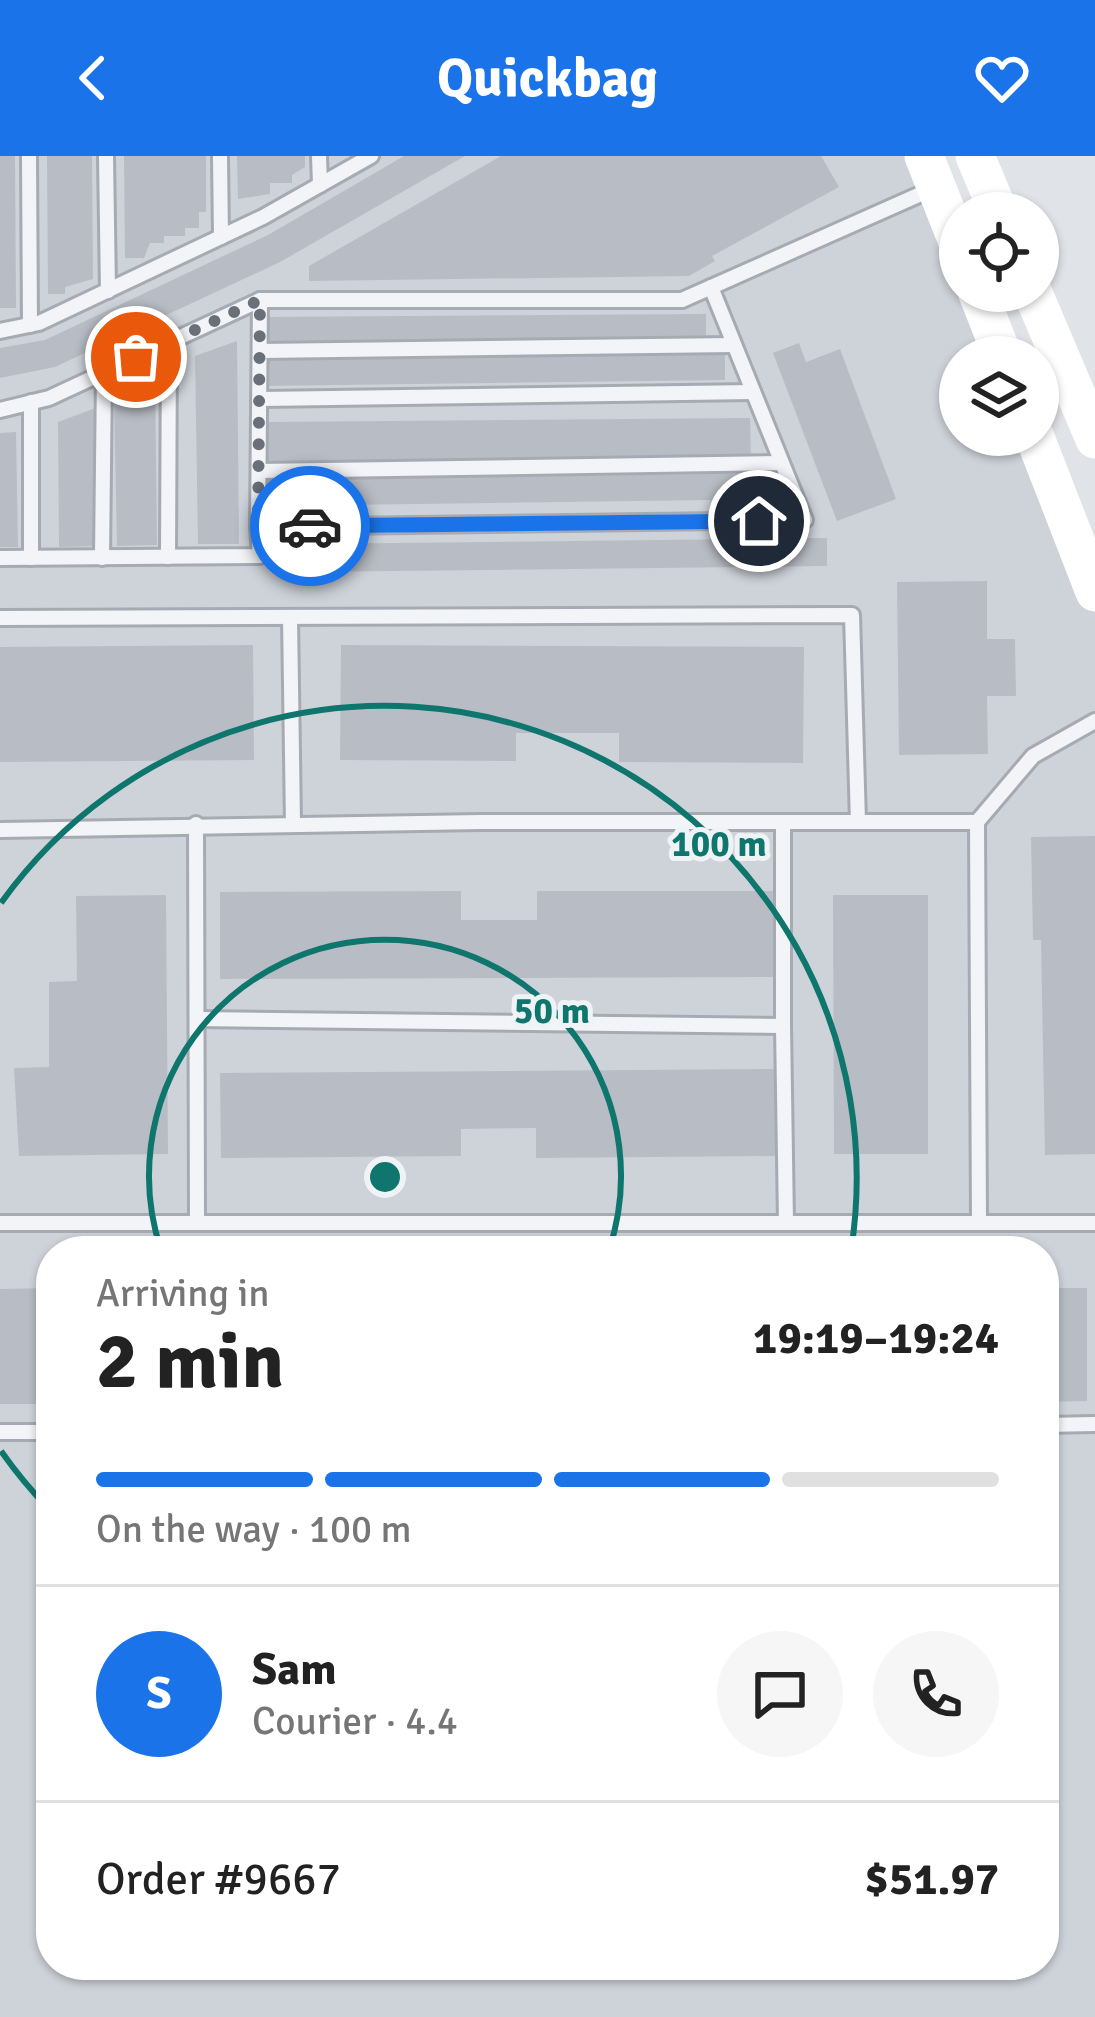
<!DOCTYPE html>
<html lang="en">
<head>
<meta charset="utf-8">
<style>
	body { margin:0; font-family:Signika,sans-serif; background:#f6f6f6; color:#222; height:100vh; display:flex; flex-direction:column; font-size:45px; white-space:nowrap }
	* { box-sizing:border-box; margin:0 }
	p { font-size:39px; color:#767676 }
	.icon { flex:none; width:66px; height:66px; fill:none; stroke:currentColor; stroke-width:2; stroke-linecap:round; stroke-linejoin:round }
	.map { position:relative; flex:1; overflow:hidden }
	.panel { position:absolute; left:36px; top:1080px; width:1023px; height:744px; display:flex; flex-direction:column; background:#fff; border-radius:48px; box-shadow:0 3px 9px #0004 }
	.panel>* { flex:none }
	.buttons { position:absolute; left:939px; top:36px; display:grid; gap:24px }
	.buttons a { display:grid; place-items:center; width:120px; height:120px; border-radius:50%; background:#fff; box-shadow:0 3px 9px #0004; font-size:60px }
	.pin { position:absolute; display:grid; place-items:center; width:102px; height:102px; color:#fff; margin:-51px; border:6px solid #fff; border-radius:50%; box-shadow:0 3px 12px #0007 }
	.courier { position:absolute; display:grid; place-items:center; width:120px; height:120px; margin:-60px; border:9px solid #1a73e8; border-radius:50%; background:#fff; color:#222; box-shadow:0 3px 15px #0007 }
	.head em { font-style:normal; font-weight:700 }
	.head div { display:flex; flex-direction:column-reverse }
	.head { display:flex; align-items:center; justify-content:space-between; height:204px; padding:0 60px }
	h1 { font-size:78px; font-weight:700; line-height:90px }
	.bar { display:grid; grid-template-columns:repeat(4,1fr); gap:18px 12px; align-content:center; height:144px; padding:0 60px }
	.bar i { height:15px; border-radius:9px; background:#e0e0e0 }
	.bar .on { background:#1a73e8 }
	.bar p { grid-column:span 4 }
	.line { display:flex; align-items:center; gap:30px; padding:0 60px; border-top:3px solid #e0e0e0 }
	.line div { flex:1 }
	.round { display:grid; place-items:center; flex:none; width:126px; height:126px; border-radius:63px; background:#f6f6f6 }
	header { display:flex; justify-content:space-between; align-items:center; height:156px; padding:0 60px; background:#1a73e8; color:#fff; font-size:54px; font-weight:700 }
	.map>svg:first-child { display:block }
	.built { fill:#ced3da; fill-rule:evenodd }
	.building { fill:#b8bdc5 }
	.lines { fill:none; stroke-linecap:round; stroke-linejoin:round }
	.service-casing { stroke:#a6abb3; stroke-width:20 }
	.service { stroke:#f3f4f7; stroke-width:14 }
	.secondary { stroke:#fff; stroke-width:39 }
	.done { stroke:#6a707a; stroke-width:12; stroke-dasharray:0 21.6 }
	.route { stroke:#1a73e8; stroke-width:15 }
	.ring { fill:none; stroke:#0f766e; stroke-width:6 }
	.centre { fill:#0f766e; stroke:#f0f3f6; stroke-width:6 }
	.ring-label { font-size:36px; text-anchor:middle; font-weight:bold; fill:#0f766e; stroke:#f0f3f6; stroke-width:10; stroke-linejoin:round; paint-order:stroke }
</style>
</head>
<body>
<header><svg class="icon" aria-label="back" viewBox="0 0 24 24"><path d="M15 5l-7 7 7 7"/></svg>Quickbag<svg class="icon" aria-label="heart" viewBox="0 0 24 24"><path d="M12 20l-8-8c-3-5 5-10 8-4 3-6 11-1 8 4z"/></svg></header>
<div class="map">
<svg width="1095" height="1861" viewBox="0 0 1095 1861">
	<rect width="100%" height="100%" fill="#e0e4e9"/>
	<path class="built" d="M0,0H914L960,107V135L1001,201H960V279H1034L1095,419V1861H0ZM51,1095H1044V1809H51Z"/>
	<g class="building">
		<polygon points="0,0 15,0 16,152 0,152"/>
		<polygon points="47,0 92,0 93,123 65,131 65,138 48,138"/>
		<polygon points="124,0 206,0 206,56 199,56 199,72 185,72 185,80 164,80 164,87 150,87 144,102 125,102"/>
		<polygon points="237,0 305,0 305,11 292,19 292,27 270,27 270,38 238,43"/>
		<polygon points="404,0 465,0 280,106 55,211 0,222 0,192 45,184 268,79"/>
		<polygon points="501,0 821,0 839,31 712,100 715,105 689,120 309,125 309,110"/>
		<polygon points="706,158 706,184 267,187 266,161"/>
		<polygon points="237,185 239,388 198,388 195,200"/>
		<polygon points="799,187 806,206 840,193 896,343 837,365 773,197"/>
		<polygon points="725,198 725,224 265,230 265,203"/>
		<polygon points="155,223 157,389 117,390 114,239"/>
		<polygon points="98,251 100,390 59,391 58,266"/>
		<polygon points="750,262 751,302 266,307 266,266"/>
		<polygon points="16,276 18,391 0,391 0,277"/>
		<polygon points="775,317 776,343 267,350 266,324"/>
		<polygon points="827,382 827,410 304,416 304,388"/>
		<polygon points="987,425 987,483 1015,483 1016,540 987,540 988,598 899,599 897,426"/>
		<polygon points="253,489 254,604 0,606 0,491"/>
		<polygon points="341,489 804,491 803,607 619,606 619,577 516,577 516,605 340,604"/>
		<polygon points="1095,680 1095,998 1045,999 1041,784 1033,784 1031,681"/>
		<polygon points="461,735 461,764 537,764 537,735 778,735 778,821 220,823 220,736"/>
		<polygon points="166,739 168,998 19,1000 14,912 49,911 49,826 77,825 76,740"/>
		<polygon points="833,739 928,739 928,998 834,998"/>
		<polygon points="777,913 778,1000 536,1002 536,972 461,973 461,1000 221,1002 220,917"/>
		<polygon points="51,1132 51,1248 0,1248 0,1133"/>
		<polygon points="1044,1132 1087,1132 1087,1245 1044,1246"/>
	</g>
	<g class="lines">
		<defs>
			<g id="service">
				<polyline points="29,0 30,169"/>
				<polyline points="106,0 108,135"/>
				<polyline points="220,0 221,81"/>
				<polyline points="319,0 320,29"/>
				<polyline points="0,175 39,167 263,61 371,0"/>
				<polyline points="260,195 734,189"/>
				<polyline points="260,243 753,236"/>
				<polyline points="31,246 31,402"/>
				<polyline points="0,254 49,242 260,144 682,144 932,33"/>
				<polyline points="259,315 781,307"/>
				<polyline points="258,371 260,144"/>
				<polyline points="168,401 169,186"/>
				<polyline points="0,402 260,400 258,371 805,364 711,131"/>
				<polyline points="102,402 104,216"/>
				<polyline points="290,461 293,668"/>
				<polyline points="0,462 852,459 858,666"/>
				<polyline points="196,668 197,1067"/>
				<polyline points="0,674 481,666 977,666"/>
				<polyline points="197,863 783,870 783,666"/>
				<polyline points="783,870 786,1067"/>
				<polyline points="0,1067 1095,1067"/>
				<polyline points="979,1067 977,666 1033,600 1095,565"/>
				<polyline points="1044,1269 1095,1268"/>
				<polyline points="0,1276 51,1276"/>
			</g>
		</defs>
		<use href="#service" class="service-casing"/>
		<use href="#service" class="service"/>
		<g class="secondary">
			<polyline points="924,0 960,91"/>
			<polyline points="975,0 999,57"/>
			<polyline points="977,135 1003,201"/>
			<polyline points="1032,135 1095,283"/>
			<polyline points="1034,279 1095,436"/>
		</g>
	</g>
	<g class="lines">
		<polyline class="done" points="136,201 260,144 258,371 310,370"/>
		<polyline class="route" points="310,370 759,365"/>
	</g>
	<g class="ring">
		<path d="M161 1094A236 236 0 1 1 609 1094"/>
		<path d="M48 1352A472 472 0 0 1 1 1295M1 747A472 472 0 0 1 851 1095"/>
	</g>
	<circle cx="385" cy="1021" r="18" class="centre"/>
	<g class="ring-label">
		<text x="719" y="700">100 m</text>
		<text x="552" y="867">50 m</text>
	</g>
</svg>
<div class="buttons">
<a><svg class="icon" aria-label="locate" viewBox="0 0 24 24"><circle cx="12" cy="12" r="6"/><path d="M12 2v4M12 18v4M2 12h4M18 12h4"/></svg></a>
<a><svg class="icon" aria-label="layers" viewBox="0 0 24 24"><path d="M12 4l9 5-9 5-9-5zM3 14l9 5 9-5"/></svg></a>
</div>
<div class="pin" style="left:136px;top:201px;background:#ea580c"><svg class="icon" aria-label="bag" viewBox="0 0 24 24"><path d="M5 8h14l-1 12H6zM9 8a3 3 0 0 1 6 0"/></svg></div>
<div class="pin" style="left:759px;top:365px;background:#1f2937"><svg class="icon" aria-label="home" viewBox="0 0 24 24"><path d="M3 11l9-7 9 7M6 9v11h12V9"/></svg></div>
<div class="courier" style="left:310px;top:370px"><svg class="icon" aria-label="car" viewBox="0 0 24 24"><path d="M5 17H2v-5l4-1 3-4h7l3 4 3 1v5h-3M9 17h6M6 11h13"/><circle cx="7" cy="17" r="2"/><circle cx="17" cy="17" r="2"/></svg></div>
<section class="panel">
<div class="head"><div><h1>2 min</h1><p>Arriving in</p></div><em>19:19–19:24</em></div>
<div class="bar"><i class="on"></i><i class="on"></i><i class="on"></i><i></i><p>On the way · 100 m</p></div>
<div class="line" style="height:216px"><b class="round" style="background:#1a73e8;color:#fff">S</b><div><b>Sam</b><p>Courier · 4.4</p></div><a class="round"><svg class="icon" aria-label="chat" viewBox="0 0 24 24"><path d="M4 5h16v11H9l-5 4z"/></svg></a><a class="round"><svg class="icon" aria-label="phone" viewBox="0 0 24 24"><path d="M5 4h4l2 5-3 2q2 4 5 5l2-3 5 2v4C11 20 4 13 5 4z"/></svg></a></div>
<div class="line" style="height:156px"><div>Order #9667</div><b>$51.97</b></div>
</section>
</div>
</body>
</html>
